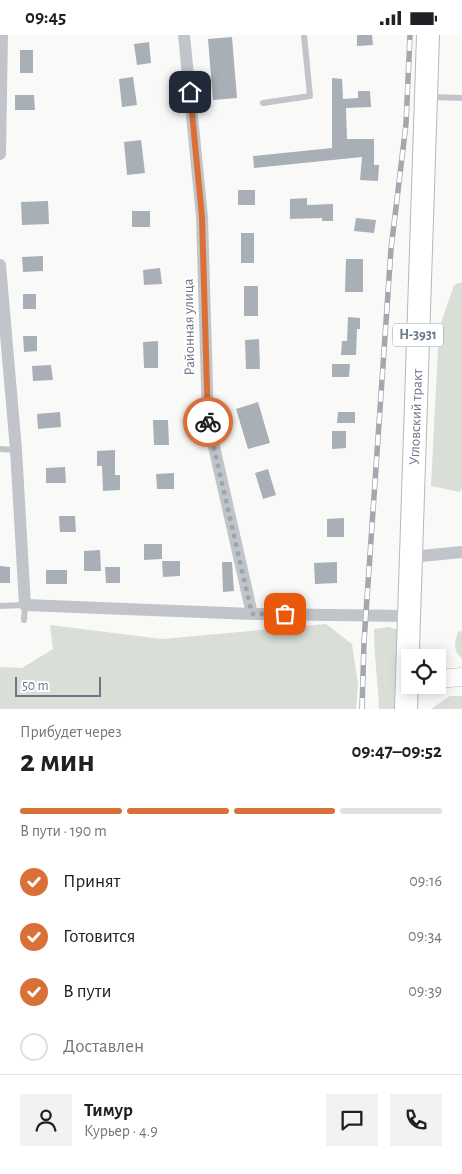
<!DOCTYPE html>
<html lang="ru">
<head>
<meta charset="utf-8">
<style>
	body { margin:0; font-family:"Alegreya Sans",sans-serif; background:#f2f2f2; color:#202124; height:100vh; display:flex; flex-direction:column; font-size:19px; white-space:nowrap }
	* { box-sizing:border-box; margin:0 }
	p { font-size:16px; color:#757577 }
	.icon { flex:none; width:28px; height:28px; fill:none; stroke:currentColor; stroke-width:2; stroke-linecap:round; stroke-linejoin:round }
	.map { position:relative; height:674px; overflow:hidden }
	.panel { display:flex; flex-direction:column; background:#fff; flex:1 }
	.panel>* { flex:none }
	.fabs { position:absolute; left:401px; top:614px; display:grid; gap:10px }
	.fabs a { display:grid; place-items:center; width:45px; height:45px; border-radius:0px; background:#fff; box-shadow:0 2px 12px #0003; font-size:25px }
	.scale { position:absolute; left:15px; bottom:12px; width:86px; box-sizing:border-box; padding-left:5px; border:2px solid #6b7787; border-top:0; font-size:14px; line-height:18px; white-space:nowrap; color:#6b7787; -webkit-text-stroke:4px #fff; paint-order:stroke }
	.pin { position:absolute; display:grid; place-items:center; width:42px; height:42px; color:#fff; margin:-21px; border-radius:10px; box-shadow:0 2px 8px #0006 }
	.courier { position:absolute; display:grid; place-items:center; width:50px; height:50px; margin:-25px; border:4px solid #d97038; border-radius:50%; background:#fff; color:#222; box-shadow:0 1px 6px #0007 }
	.headline em { font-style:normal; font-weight:700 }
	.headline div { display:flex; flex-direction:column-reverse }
	.headline { display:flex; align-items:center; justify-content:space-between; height:85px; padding:0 20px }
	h1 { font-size:32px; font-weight:700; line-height:38px }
	.bar { display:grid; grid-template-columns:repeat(4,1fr); gap:8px 5px; align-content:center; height:60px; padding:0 20px }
	.bar i { height:6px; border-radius:4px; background:#e0e0e0 }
	.bar .on { background:#d97038 }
	.bar p { grid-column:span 4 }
	.line { display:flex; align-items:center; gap:12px; padding:0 20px; border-top:1px solid #e0e0e0 }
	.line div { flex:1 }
	.round { display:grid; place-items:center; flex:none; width:52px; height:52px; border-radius:0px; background:#f2f2f2 }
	ol { padding:0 20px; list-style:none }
	li { display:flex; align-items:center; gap:15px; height:55px }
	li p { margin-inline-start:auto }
	li .icon { padding:5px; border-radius:50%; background:#d97038; color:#fff; stroke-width:4 }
	li:last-child { color:#757577 }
	li i { width:28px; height:28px; border:2px solid #e0e0e0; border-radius:50% }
	.status { display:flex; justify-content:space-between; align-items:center; height:35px; padding:0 25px; background:#fff; direction:ltr }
	.status svg { height:14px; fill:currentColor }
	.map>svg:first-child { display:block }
	.green { fill:#d9ded7 }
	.building { fill:#a9afb7 }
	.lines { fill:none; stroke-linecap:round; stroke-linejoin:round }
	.secondary-casing { stroke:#b6bac0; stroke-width:19 }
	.highway-casing { stroke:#b5b8bc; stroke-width:24 }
	.lane { stroke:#c1c5c9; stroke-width:6 }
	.street { stroke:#c1c5c9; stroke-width:12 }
	.secondary { stroke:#fff; stroke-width:18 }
	.highway { stroke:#fff; stroke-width:22 }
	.rail-casing { stroke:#a3a8af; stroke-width:5.5 }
	.rail { stroke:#fff; stroke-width:4; stroke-dasharray:11; stroke-linecap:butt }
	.done { stroke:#9da5af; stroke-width:5; stroke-dasharray:0 9 }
	.route { stroke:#d97038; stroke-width:6 }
	.labels { text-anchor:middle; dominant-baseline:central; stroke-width:5; stroke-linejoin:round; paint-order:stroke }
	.shield { fill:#fff; stroke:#97a0ab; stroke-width:1 }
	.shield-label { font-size:14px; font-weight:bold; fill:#6b7787 }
	.street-label { font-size:15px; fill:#6b7787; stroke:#fff }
</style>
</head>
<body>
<div class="status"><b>09:45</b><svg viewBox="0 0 49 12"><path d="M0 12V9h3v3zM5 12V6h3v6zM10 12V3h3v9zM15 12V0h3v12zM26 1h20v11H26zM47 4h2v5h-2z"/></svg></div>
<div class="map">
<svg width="462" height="674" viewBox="0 0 462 674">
	<rect width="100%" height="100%" fill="#f9faf8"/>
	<g class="green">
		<polygon points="462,247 462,453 460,457 431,451 439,294 454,250"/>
		<polygon points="326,589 352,609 358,649 356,674 0,674 0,632 22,633 53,614 50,590 162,604"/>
		<path d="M389,592L404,597L397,626L394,674H379C378,647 374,621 374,594Z"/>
		<path d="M462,596V624C453,615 454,609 458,597Z"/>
		<polygon points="450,661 462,661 462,674 431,674"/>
	</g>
	<g class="building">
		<polygon points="357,0 372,0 373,10 357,11"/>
		<polygon points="232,2 237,63 213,65 208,4"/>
		<polygon points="149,7 151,28 137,30 134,9"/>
		<rect x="20" y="15" width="13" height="23"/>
		<polygon points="133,42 137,70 122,72 119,44"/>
		<polygon points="332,43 342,44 343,64 358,63 358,56 370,56 371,72 346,73 347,104 374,104 374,130 379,130 378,146 360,145 362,122 254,133 253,121 332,113"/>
		<polygon points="15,60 34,60 35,75 15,75"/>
		<polygon points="141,105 145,138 127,140 124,107"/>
		<rect x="238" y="155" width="17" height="15"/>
		<polygon points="307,163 307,170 333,169 333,186 322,186 322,183 290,184 290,164"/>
		<polygon points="48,166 49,189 22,190 21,167"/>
		<rect x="132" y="176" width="18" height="16"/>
		<polygon points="356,183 376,185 374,198 354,196"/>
		<rect x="241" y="198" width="13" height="30"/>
		<polygon points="43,221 43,236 23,237 22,222"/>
		<polygon points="346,224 363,224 363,257 345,257"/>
		<polygon points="160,233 162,249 144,250 143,235"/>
		<rect x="244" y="251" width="14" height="30"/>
		<rect x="23" y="259" width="13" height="15"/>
		<polygon points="348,282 360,283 360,294 357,294 356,320 341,320 342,306 347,306"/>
		<polygon points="23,301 37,301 37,316 24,317"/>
		<polygon points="259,304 260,334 246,334 245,305"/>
		<polygon points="158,306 158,333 144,333 143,307"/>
		<polygon points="332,329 350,329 349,342 332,342"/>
		<polygon points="51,330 53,345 33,346 32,331"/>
		<polygon points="258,367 270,408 248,414 236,374"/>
		<polygon points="60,377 61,392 38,394 37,379"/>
		<polygon points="338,377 355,377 355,388 337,388"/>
		<polygon points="153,385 168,385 169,410 154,410"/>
		<polygon points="332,396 346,396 346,413 332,414"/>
		<polygon points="115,415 115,440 120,440 120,455 103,456 102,431 97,431 97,416"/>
		<polygon points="65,432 66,448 46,448 46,433"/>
		<polygon points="268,434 276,460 263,464 255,438"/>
		<polygon points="174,438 174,454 157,454 156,439"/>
		<polygon points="59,481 75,481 76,497 60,497"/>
		<polygon points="344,483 344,502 327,502 327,484"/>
		<polygon points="144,509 162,509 162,524 144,525"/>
		<polygon points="100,515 101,536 84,536 84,516"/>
		<polygon points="162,526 180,526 180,541 163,542"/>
		<polygon points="222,527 232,527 234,556 223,557"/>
		<polygon points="337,527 337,548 315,549 314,528"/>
		<polygon points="0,531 10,532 10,548 0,548"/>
		<polygon points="105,532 120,532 120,548 106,548"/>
		<rect x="46" y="535" width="21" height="14"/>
	</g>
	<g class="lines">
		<defs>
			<polyline id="secondary" points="438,644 462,642"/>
			<polyline id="highway" points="406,674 428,0"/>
		</defs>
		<use href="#secondary" class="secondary-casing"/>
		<use href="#highway" class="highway-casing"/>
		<g class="lane">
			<polyline points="431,62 462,63"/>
			<polyline points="263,68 310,61 304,0"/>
			<polyline points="0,414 16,415"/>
			<polyline points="0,571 25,570 24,585"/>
		</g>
		<g class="street">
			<polyline points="184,0 202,182 208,385 252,579"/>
			<polyline points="0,119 2,0"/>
			<polyline points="0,230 16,415 25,570 252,579 408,581"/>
			<polyline points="411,522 462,517"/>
		</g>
		<use href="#secondary" class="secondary"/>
		<use href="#highway" class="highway"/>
		<defs>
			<polyline id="rail" points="362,674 364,607 391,214 406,89 410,0"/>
		</defs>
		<use href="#rail" class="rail-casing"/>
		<use href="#rail" class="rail"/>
	</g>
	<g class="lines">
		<polyline class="done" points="208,387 252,579 285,579"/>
		<polyline class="route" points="190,57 202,182 208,387"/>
	</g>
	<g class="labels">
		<rect class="shield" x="393" y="288.5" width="50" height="23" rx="4"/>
		<g class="shield-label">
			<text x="418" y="300">Н-3931</text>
		</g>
		<g class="street-label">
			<text transform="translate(189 292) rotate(-91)">Районная улица</text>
			<text transform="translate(416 382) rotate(-88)">Угловский тракт</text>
		</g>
	</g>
</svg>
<div class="fabs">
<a><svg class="icon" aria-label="locate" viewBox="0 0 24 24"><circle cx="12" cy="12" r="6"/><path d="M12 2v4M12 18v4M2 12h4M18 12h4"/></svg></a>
</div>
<div class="scale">50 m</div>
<div class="pin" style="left:285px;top:579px;background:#ea580c"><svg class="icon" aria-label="bag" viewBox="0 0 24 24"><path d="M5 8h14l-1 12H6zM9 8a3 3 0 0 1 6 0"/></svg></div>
<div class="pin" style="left:190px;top:57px;background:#1f2937"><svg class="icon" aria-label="home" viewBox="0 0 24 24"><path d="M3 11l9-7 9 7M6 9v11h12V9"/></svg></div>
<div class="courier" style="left:208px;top:387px"><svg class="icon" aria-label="bike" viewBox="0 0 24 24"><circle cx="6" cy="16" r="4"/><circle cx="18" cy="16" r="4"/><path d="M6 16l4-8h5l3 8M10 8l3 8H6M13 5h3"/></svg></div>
</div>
<section class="panel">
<div class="headline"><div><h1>2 мин</h1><p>Прибудет через</p></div><em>09:47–09:52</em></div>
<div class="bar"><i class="on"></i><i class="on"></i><i class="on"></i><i></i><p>В пути · 190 m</p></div>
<ol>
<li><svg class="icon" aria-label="check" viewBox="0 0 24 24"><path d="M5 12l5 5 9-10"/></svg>Принят<p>09:16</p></li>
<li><svg class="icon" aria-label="check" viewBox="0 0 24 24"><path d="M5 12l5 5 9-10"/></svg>Готовится<p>09:34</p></li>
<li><svg class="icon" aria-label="check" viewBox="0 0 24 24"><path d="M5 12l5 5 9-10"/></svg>В пути<p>09:39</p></li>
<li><i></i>Доставлен</li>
</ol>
<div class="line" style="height:90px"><a class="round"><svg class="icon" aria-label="person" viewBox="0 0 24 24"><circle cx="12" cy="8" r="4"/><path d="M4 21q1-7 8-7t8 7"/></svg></a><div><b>Тимур</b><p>Курьер · 4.9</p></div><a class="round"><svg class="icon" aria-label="chat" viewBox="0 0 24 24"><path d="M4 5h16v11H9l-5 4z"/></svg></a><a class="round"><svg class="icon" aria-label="phone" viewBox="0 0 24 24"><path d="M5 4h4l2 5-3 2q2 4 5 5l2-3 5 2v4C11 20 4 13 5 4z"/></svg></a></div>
</section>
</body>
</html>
